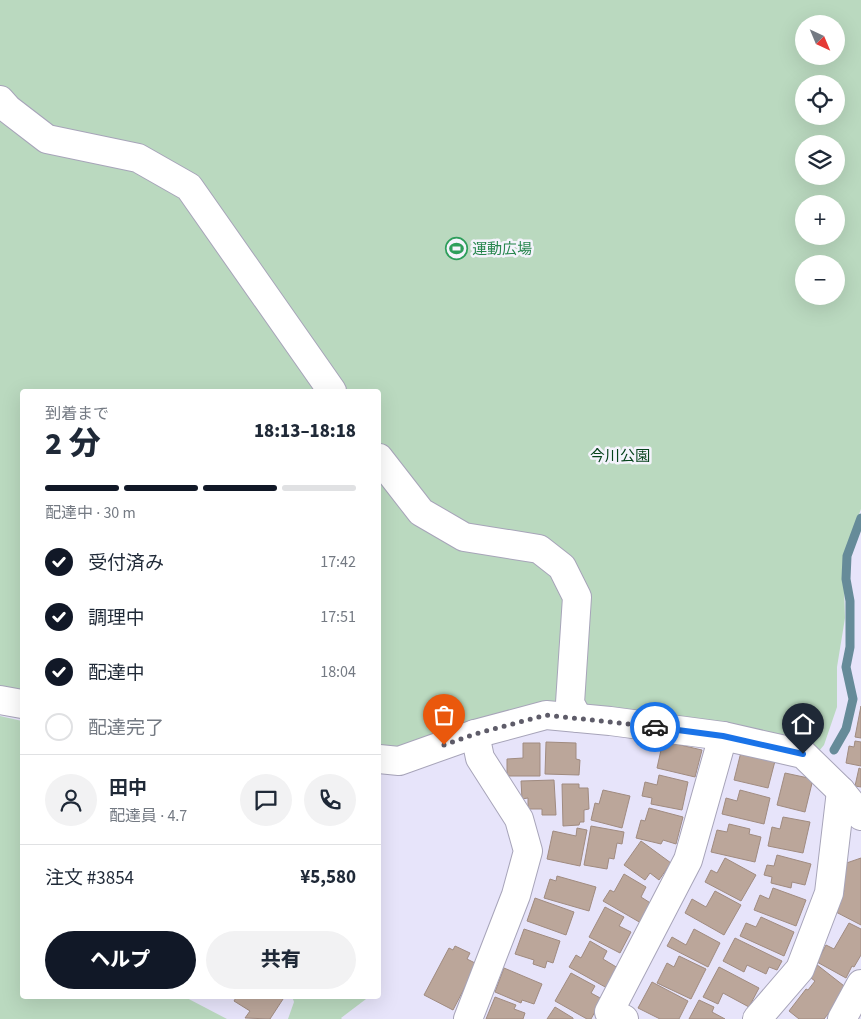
<!DOCTYPE html>
<html lang="ja">
<head>
<meta charset="utf-8">
<style>
	body { margin:0; font-family:"Source Sans 3","Noto Sans JP",sans-serif; background:#f2f2f3; color:#1f2937; height:100vh; display:flex; flex-direction:column; font-size:19px; white-space:nowrap }
	* { box-sizing:border-box; margin:0 }
	p { font-size:16px; color:#747a83 }
	.icon { flex:none; width:28px; height:28px; fill:none; stroke:currentColor; stroke-width:2; stroke-linecap:round; stroke-linejoin:round }
	.map { position:relative; flex:1; overflow:hidden }
	.details { position:absolute; left:20px; top:389px; width:361px; height:610px; display:flex; flex-direction:column; background:#fff; border-radius:5px; box-shadow:0 5px 20px #0002 }
	.details>* { flex:none }
	.needle { width:32px; rotate:136deg }
	.buttons { position:absolute; left:795px; top:15px; display:grid; gap:10px }
	.buttons a { display:grid; place-items:center; width:50px; height:50px; border-radius:50%; background:#fff; box-shadow:0 5px 20px #0002; font-size:25px }
	.pin { position:absolute; display:grid; place-items:center; width:42px; height:42px; color:#fff; margin:-51px -21px; border-radius:50% 50% 50% 0; rotate:-45deg; box-shadow:0 0 5px #0007 }
	.pin .icon { rotate:45deg }
	.courier { position:absolute; display:grid; place-items:center; width:50px; height:50px; margin:-25px; border:4px solid #1a73e8; border-radius:50%; background:#fff; color:#222; box-shadow:0 1px 6px #0007 }
	.headline em { font-style:normal; font-weight:800 }
	.headline div { display:flex; flex-direction:column-reverse }
	.headline { display:flex; align-items:center; justify-content:space-between; height:85px; padding:0 25px }
	h1 { font-size:32px; font-weight:800; line-height:38px }
	.bar { display:grid; grid-template-columns:repeat(4,1fr); gap:8px 5px; align-content:center; height:60px; padding:0 25px }
	.bar i { height:6px; border-radius:4px; background:#e0e1e3 }
	.bar .current { background:#111827 }
	.bar p { grid-column:span 4 }
	.line { display:flex; align-items:center; gap:12px; padding:0 25px; border-top:1px solid #e0e1e3 }
	.line div { flex:1 }
	.round { display:grid; place-items:center; flex:none; width:52px; height:52px; border-radius:26px; background:#f2f2f3 }
	ol { padding:0 25px; list-style:none }
	li { display:flex; align-items:center; gap:15px; height:55px }
	li p { margin-inline-start:auto }
	li .icon { padding:5px; border-radius:50%; background:#111827; color:#fff; stroke-width:4 }
	li:last-child { color:#747a83 }
	li i { width:28px; height:28px; border:2px solid #e0e1e3; border-radius:50% }
	.button { display:flex; gap:10px; margin-top:auto; padding:10px 25px }
	.button a { flex:1; height:58px; border-radius:30px; background:#111827; color:#fff; font-size:20px; font-weight:800; line-height:58px; text-align:center }
	.button a+a { background:#f2f2f3; color:#1f2937 }
	.map>svg:first-child { display:block }
	.green { fill:#bad9bf; fill-rule:evenodd }
	.lines { fill:none; stroke-linecap:round; stroke-linejoin:round }
	.stream { stroke:#668b99; stroke-width:9 }
	.building { fill:#bba69a; stroke:#a08b80 }
	.minor-casing { stroke:#a7a4b9; stroke-width:30 }
	.minor { stroke:#fff; stroke-width:28 }
	.done { stroke:#5e5c69; stroke-width:5; stroke-dasharray:0 9 }
	.route { stroke:#1a73e8; stroke-width:6 }
	.labels { text-anchor:middle; dominant-baseline:central; stroke-width:5; stroke-linejoin:round; paint-order:stroke }
	.leisure-label { font-size:15px; fill:#27864d; stroke:#f4f3fc; text-anchor:start }
	.park-label { font-size:15px; fill:#06431b; stroke:#f4f3fc }
</style>
</head>
<body>
<div class="map">
<svg width="861" height="1019" viewBox="0 0 861 1019">
	<rect width="100%" height="100%" fill="#e7e4fa"/>
	<g class="green">
		<path d="M0,0H861V509L843,556L845,618L837,667V707L824,745L819,751L570,703L379,753V391H22V694L0,689ZM804,24H836V56H804ZM804,84H836V116H804ZM804,144H836V176H804ZM804,204H836V236H804ZM804,264H836V296H804Z"/>
		<polygon points="0,716 22,721 22,996 183,996 227,1019 0,1019"/>
		<polygon points="292,996 370,996 341,1018 342,1019 288,1019 294,1002"/>
	</g>
	<g class="lines">
		<polyline class="stream" points="834,750 846,729 853,699 846,667 850,647 850,601 846,579 847,556 861,518"/>
	</g>
	<g class="building">
		<polygon points="861,706 861,738 855,737"/>
		<polygon points="663,741 702,750 695,777 657,768"/>
		<polygon points="855,741 861,742 861,766 846,763 849,746 854,747"/>
		<polygon points="546,742 576,743 576,759 580,760 579,775 545,774"/>
		<polygon points="523,743 540,743 540,776 507,776 507,759 523,758"/>
		<polygon points="741,752 775,761 768,788 734,780"/>
		<polygon points="859,768 861,769 861,787 855,786"/>
		<polygon points="785,773 813,779 805,812 777,805"/>
		<polygon points="659,775 688,782 682,810 651,804 652,798 642,796 645,782 657,785"/>
		<polygon points="554,780 556,815 542,815 542,809 528,809 528,798 522,799 521,781"/>
		<polygon points="562,784 579,784 579,788 588,788 589,809 584,810 584,822 580,822 579,825 563,826"/>
		<polygon points="603,790 630,796 622,828 591,820 595,803 599,804"/>
		<polygon points="740,790 770,798 764,824 722,814 726,798 737,801"/>
		<polygon points="649,808 683,817 676,844 663,840 661,844 636,838 641,820 645,821"/>
		<polygon points="783,817 810,822 803,853 768,846 772,827 780,829"/>
		<polygon points="729,824 750,829 749,834 761,837 755,862 711,852 717,830 727,832"/>
		<polygon points="591,826 624,832 622,844 617,843 614,859 609,858 607,869 584,865"/>
		<polygon points="577,828 587,830 580,866 547,859 553,831 576,836"/>
		<polygon points="641,841 671,863 659,880 650,873 645,880 624,865"/>
		<polygon points="777,855 811,864 805,885 792,882 791,888 771,883 772,877 764,875 767,865 774,866"/>
		<polygon points="725,858 756,875 741,901 705,882 711,870 717,873"/>
		<polygon points="861,858 861,925 834,911 844,891 835,867"/>
		<polygon points="624,874 646,887 641,897 652,904 641,923 603,901 610,890 614,892"/>
		<polygon points="557,876 596,887 589,911 544,898 550,879 556,881"/>
		<polygon points="773,888 806,900 796,926 754,910 760,895 769,899"/>
		<polygon points="715,891 741,905 724,935 685,913 692,899 706,907"/>
		<polygon points="535,898 574,912 566,935 527,921"/>
		<polygon points="605,907 624,917 619,926 631,932 620,953 589,937"/>
		<polygon points="761,917 794,932 784,956 740,936 746,923 756,927"/>
		<polygon points="849,923 861,929 861,955 854,967 852,966 846,978 817,962 826,945 834,949"/>
		<polygon points="524,929 560,941 553,963 547,961 545,968 533,964 534,960 515,954"/>
		<polygon points="694,929 720,943 708,967 667,946 672,937 686,945"/>
		<polygon points="735,938 782,961 777,970 769,967 766,974 747,965 744,972 723,961"/>
		<polygon points="590,941 607,951 603,959 618,968 607,988 569,967 576,955 581,958"/>
		<polygon points="455,946 470,953 467,959 477,964 453,1010 424,995 449,948 453,950"/>
		<polygon points="679,956 706,969 691,999 657,983 667,963 674,967"/>
		<polygon points="816,964 848,989 824,1019 799,1019 789,1011 806,989 808,990 815,981 807,975"/>
		<polygon points="719,967 759,988 749,1007 723,993 718,1004 703,997"/>
		<polygon points="504,968 542,984 534,1004 522,1000 521,1003 495,992"/>
		<polygon points="571,973 595,986 591,993 602,999 591,1019 587,1019 555,1001"/>
		<polygon points="652,982 688,1001 679,1019 660,1019 638,1008"/>
		<polygon points="237,996 285,996 270,1019 245,1018 250,1011 234,1001"/>
		<polygon points="495,997 516,1005 514,1009 525,1013 523,1019 486,1019"/>
		<polygon points="699,1000 714,1007 712,1012 725,1019 689,1019"/>
		<polygon points="555,1007 573,1018 573,1019 547,1019"/>
	</g>
	<g class="lines">
		<defs>
			<g id="minor">
				<polyline points="0,100 8,109 47,139 138,158 189,187 332,391"/>
				<polyline points="379,458 421,512 464,537 539,549 562,567 577,597 570,703 578,718"/>
				<polyline points="0,700 22,704"/>
				<polyline points="379,759 399,761 475,734 546,715 610,721 723,736 803,754 841,791 861,816"/>
				<polyline points="468,1019 516,895 528,851 519,819 480,758 475,734"/>
				<polyline points="624,1019 609,1012 688,860 723,736"/>
				<polyline points="757,1019 800,969 829,893 841,791"/>
				<polyline points="842,1019 861,984"/>
			</g>
		</defs>
		<use href="#minor" class="minor-casing"/>
		<use href="#minor" class="minor"/>
	</g>
	<g class="lines">
		<polyline class="done" points="444,745 475,734 546,715 655,727"/>
		<polyline class="route" points="655,727 723,736 803,754"/>
	</g>
	<defs>
		<symbol id="stadium-ring" viewBox="-11 -11 22 22"><circle r="9.5" fill="#f4f3fc" stroke="#2e9e5b" stroke-width="1.5"/><path d="M0-5a6.5 5 0 1 0 0 10a6.5 5 0 1 0 0-10ZM-3.5-1.8h7v3.6h-7Z" fill="#2e9e5b"/></symbol>
	</defs>
	<g fill-rule="evenodd">
		<use href="#stadium-ring" x="444" y="236" width="25" height="25"/>
	</g>
	<g class="labels">
		<g class="leisure-label">
			<text x="472" y="249">運動広場</text>
		</g>
		<g class="park-label">
			<text x="620" y="456">今川公園</text>
		</g>
	</g>
</svg>
<div class="buttons">
<a><svg class="needle" viewBox="-14 -14 28 28"><path d="M0-13l5 13h-10z" fill="#e53935"/><path d="M0 13l5-13h-10z" fill="#747a83"/></svg></a>
<a><svg class="icon" aria-label="locate" viewBox="0 0 24 24"><circle cx="12" cy="12" r="6"/><path d="M12 2v4M12 18v4M2 12h4M18 12h4"/></svg></a>
<a><svg class="icon" aria-label="layers" viewBox="0 0 24 24"><path d="M12 4l9 5-9 5-9-5zM3 14l9 5 9-5"/></svg></a>
<a>+</a>
<a>−</a>
</div>
<div class="pin" style="left:444px;top:745px;background:#ea580c"><svg class="icon" aria-label="bag" viewBox="0 0 24 24"><path d="M5 8h14l-1 12H6zM9 8a3 3 0 0 1 6 0"/></svg></div>
<div class="pin" style="left:803px;top:754px;background:#1f2937"><svg class="icon" aria-label="home" viewBox="0 0 24 24"><path d="M3 11l9-7 9 7M6 9v11h12V9"/></svg></div>
<div class="courier" style="left:655px;top:727px"><svg class="icon" aria-label="car" viewBox="0 0 24 24"><path d="M5 17H2v-5l4-1 3-4h7l3 4 3 1v5h-3M9 17h6M6 11h13"/><circle cx="7" cy="17" r="2"/><circle cx="17" cy="17" r="2"/></svg></div>
<section class="details">
<div class="headline"><div><h1>2 分</h1><p>到着まで</p></div><em>18:13–18:18</em></div>
<div class="bar"><i class="current"></i><i class="current"></i><i class="current"></i><i></i><p>配達中 · 30 m</p></div>
<ol>
<li><svg class="icon" aria-label="check" viewBox="0 0 24 24"><path d="M5 12l5 5 9-10"/></svg>受付済み<p>17:42</p></li>
<li><svg class="icon" aria-label="check" viewBox="0 0 24 24"><path d="M5 12l5 5 9-10"/></svg>調理中<p>17:51</p></li>
<li><svg class="icon" aria-label="check" viewBox="0 0 24 24"><path d="M5 12l5 5 9-10"/></svg>配達中<p>18:04</p></li>
<li><i></i>配達完了</li>
</ol>
<div class="line" style="height:90px"><a class="round"><svg class="icon" aria-label="person" viewBox="0 0 24 24"><circle cx="12" cy="8" r="4"/><path d="M4 21q1-7 8-7t8 7"/></svg></a><div><b>田中</b><p>配達員 · 4.7</p></div><a class="round"><svg class="icon" aria-label="chat" viewBox="0 0 24 24"><path d="M4 5h16v11H9l-5 4z"/></svg></a><a class="round"><svg class="icon" aria-label="phone" viewBox="0 0 24 24"><path d="M5 4h4l2 5-3 2q2 4 5 5l2-3 5 2v4C11 20 4 13 5 4z"/></svg></a></div>
<div class="line" style="height:65px"><div>注文 #3854</div><b>¥5,580</b></div>
<div class="button"><a>ヘルプ</a><a>共有</a></div>
</section>
</div>
</body>
</html>
